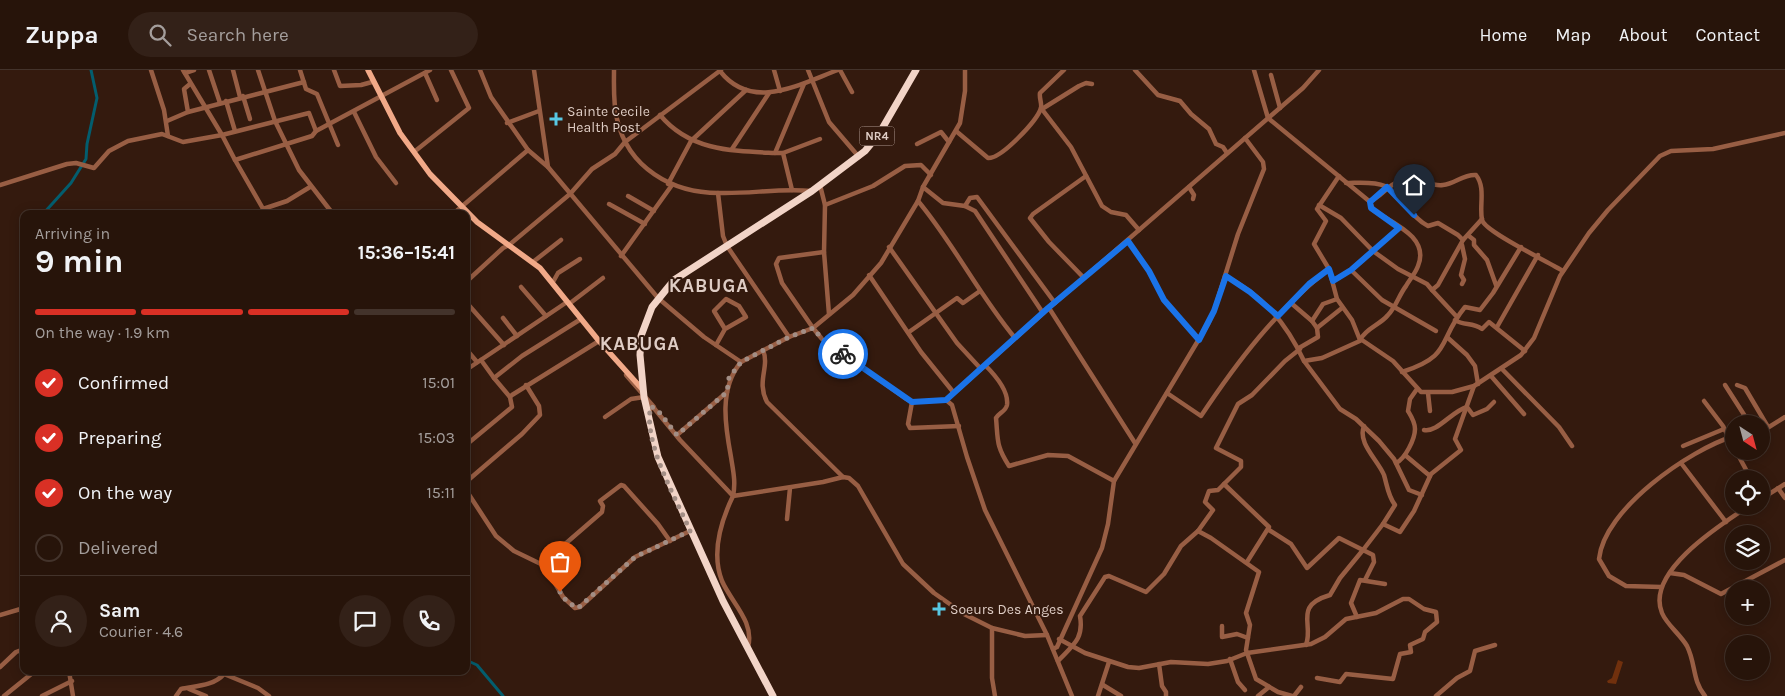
<!DOCTYPE html>
<html lang="en">
<head>
<meta charset="utf-8">
<style>
	body { margin:0; font-family:Karla,sans-serif; background:#332118; color:#f1f3f6; height:100vh; display:flex; flex-direction:column; font-size:19px; white-space:nowrap }
	* { box-sizing:border-box; margin:0 }
	p { font-size:16px; color:#a49e9c }
	.icon { flex:none; width:28px; height:28px; fill:none; stroke:currentColor; stroke-width:2; stroke-linecap:round; stroke-linejoin:round }
	.map { position:relative; flex:1; overflow:hidden }
	.drawer { position:absolute; left:20px; top:140px; width:450px; height:465px; display:flex; flex-direction:column; background:#27140a; border-radius:10px; box-shadow:0 2px 12px #0003,0 0 0 1px #43332b }
	.drawer>* { flex:none }
	.needle { width:32px; rotate:144deg }
	.tools { position:absolute; left:1725px; top:345px; display:grid; gap:10px }
	.tools a { display:grid; place-items:center; width:45px; height:45px; border-radius:50%; background:#27140a; box-shadow:0 2px 12px #0003,0 0 0 1px #43332b; font-size:25px }
	.pin { position:absolute; display:grid; place-items:center; width:42px; height:42px; color:#fff; margin:-51px -21px; border-radius:50% 50% 50% 0; rotate:-45deg; box-shadow:0 0 5px #0007 }
	.pin .icon { rotate:45deg }
	.courier { position:absolute; display:grid; place-items:center; width:50px; height:50px; margin:-25px; border:4px solid #1a73e8; border-radius:50%; background:#fff; color:#222; box-shadow:0 1px 6px #0007 }
	.overview em { font-style:normal; font-weight:700 }
	.overview div { display:flex; flex-direction:column-reverse }
	.overview { display:flex; align-items:center; justify-content:space-between; height:85px; padding:0 15px }
	h1 { font-size:32px; font-weight:700; line-height:38px }
	.bar { display:grid; grid-template-columns:repeat(4,1fr); gap:8px 5px; align-content:center; height:60px; padding:0 15px }
	.bar i { height:6px; border-radius:4px; background:#43332b }
	.bar .current { background:#d93025 }
	.bar p { grid-column:span 4 }
	.line { display:flex; align-items:center; gap:12px; padding:0 15px; border-top:1px solid #43332b }
	.line div { flex:1 }
	.round { display:grid; place-items:center; flex:none; width:52px; height:52px; border-radius:26px; background:#332118 }
	ol { padding:0 15px; list-style:none }
	li { display:flex; align-items:center; gap:15px; height:55px }
	li p { margin-inline-start:auto }
	li .icon { padding:5px; border-radius:50%; background:#d93025; color:#fff; stroke-width:4 }
	li:last-child { color:#a49e9c }
	li i { width:28px; height:28px; border:2px solid #43332b; border-radius:50% }
	header { display:flex; align-items:center; gap:30px; box-sizing:border-box; height:70px; padding:0 25px; background:#27140a; border-bottom:1px solid #43332b }
	header strong { font-size:24px }
	nav { display:flex; gap:28px; margin-inline-start:auto; font-size:18px }
	.search { width:350px; height:45px; background:#332118; display:flex; align-items:center; gap:12px; box-sizing:border-box; padding:0 18px; border-radius:28px; color:#a49e9c; font-size:19px }
	.map>svg:first-child { display:block }
	.green { fill:#71300d }
	.lines { fill:none; stroke-linecap:round; stroke-linejoin:round }
	.canal { stroke:#035d6e; stroke-width:3 }
	.minor { stroke:#985e44; stroke-width:4.5 }
	.major { stroke:#f1a988; stroke-width:5.5 }
	.highway { stroke:#f2d4c7; stroke-width:7 }
	.done { stroke:#a38e85; stroke-width:5; stroke-dasharray:0 9 }
	.route { stroke:#1a73e8; stroke-width:6 }
	.poi-dot { fill:#58c8e4; stroke:#341a0e; stroke-width:2 }
	.labels { text-anchor:middle; dominant-baseline:central; stroke-width:4; stroke-linejoin:round; paint-order:stroke }
	.shield { fill:#341a0e; stroke:#ac978e; stroke-width:1 }
	.shield-label { font-size:12px; font-weight:bold; fill:#dfcdc5 }
	.poi-label { font-size:14px; fill:#dfcdc5; stroke:#341a0e; text-anchor:start }
	.district-label { font-size:19px; font-weight:bold; letter-spacing:1px; fill:#dfcdc5; stroke:#341a0e }
</style>
</head>
<body>
<header>
<strong>Zuppa</strong>
<div class="search"><svg class="icon" aria-label="search" viewBox="0 0 24 24"><circle cx="10" cy="10" r="6"/><path d="M15 15l6 6"/></svg>Search here</div>
<nav><a>Home</a><a>Map</a><a>About</a><a>Contact</a></nav>
</header>
<div class="map">
<svg width="1785" height="626" viewBox="0 0 1785 626">
	<rect width="100%" height="100%" fill="#341a0e"/>
	<polygon class="green" points="1618,590 1623,592 1616,614 1608,613 1607,611 1612,608"/>
	<g class="lines">
		<g class="canal">
			<polyline points="43,144 71,113 86,89 87,74 97,28 91,0"/>
			<polyline points="466,590 477,595 503,626"/>
		</g>
		<g class="minor">
			<polyline points="151,0 164,40 168,66"/>
			<polyline points="183,0 222,65 309,43 316,61"/>
			<polyline points="209,0 220,33"/>
			<polyline points="233,0 240,27"/>
			<polyline points="258,0 275,51 299,100 333,144"/>
			<polyline points="300,0 306,19 317,24 338,75"/>
			<polyline points="334,0 340,16 361,15 372,12"/>
			<polyline points="534,0 548,97 658,228 704,267 741,292 789,267 813,258 822,269 905,328 912,332 946,330 952,335 967,387 985,440 1047,565 1072,626"/>
			<path d="M614,0C614,16 613,33 617,49C628,98 672,123 719,123C750,124 780,118 811,121"/>
			<polyline points="774,0 780,21"/>
			<polyline points="808,0 829,52 859,87"/>
			<polyline points="840,0 852,22"/>
			<polyline points="1135,0 1158,25 1180,31 1191,44 1209,59 1216,74 1223,77 1227,83"/>
			<path d="M1254,0L1268,48L1369,131C1380,129 1386,116 1398,112C1418,105 1428,117 1443,115C1455,114 1463,104 1476,105C1486,118 1479,135 1482,150C1485,162 1549,192 1563,201"/>
			<path d="M720,1C752,42 800,14 838,0"/>
			<polyline points="185,3 194,0"/>
			<polyline points="425,3 437,30"/>
			<polyline points="1271,5 1280,38"/>
			<polyline points="243,26 250,49"/>
			<polyline points="226,31 235,61"/>
			<polyline points="1041,38 1071,77 1102,136 1111,142 1126,145 1139,160"/>
			<polyline points="1042,39 1079,16 1086,13 1092,14"/>
			<polyline points="188,42 304,12"/>
			<polyline points="354,42 376,87 396,113"/>
			<path d="M660,45C690,81 732,81 775,83L804,14"/>
			<polyline points="167,51 188,42 184,19 190,14"/>
			<polyline points="507,53 539,41"/>
			<path d="M956,61L988,88C1001,89 1037,51 1041,38C1042,33 1039,28 1040,23L1064,0"/>
			<polyline points="917,74 941,62 949,72"/>
			<polyline points="732,79 769,23"/>
			<polyline points="528,80 548,97"/>
			<polyline points="414,82 469,38 451,0"/>
			<polyline points="775,83 783,83 792,120"/>
			<polyline points="783,83 820,69"/>
			<polyline points="235,90 266,144"/>
			<polyline points="1339,106 1317,139 1326,151 1314,174 1329,199 1337,229 1352,250 1360,270"/>
			<path d="M1346,113C1358,113 1373,111 1385,116C1401,124 1411,148 1428,156L1438,153L1458,165L1463,170"/>
			<polyline points="668,114 691,71 746,20"/>
			<polyline points="0,115 67,94 76,93 94,98 109,81 128,71 162,64 183,72 222,65 235,90 312,66 316,61 430,0"/>
			<polyline points="820,115 825,135 824,182 829,244"/>
			<polyline points="923,117 943,133 965,136 970,128 977,127 1055,233"/>
			<polyline points="1189,117 1194,125 1193,129"/>
			<polyline points="718,123 723,166 727,176 789,267"/>
			<polyline points="628,126 654,141"/>
			<path d="M918,131C954,174 979,225 1015,268"/>
			<polyline points="609,134 645,154"/>
			<polyline points="825,135 873,116 905,96 921,95 931,105"/>
			<polyline points="1319,135 1341,148 1373,181 1398,199 1427,214 1432,220 1438,215 1463,170 1482,149"/>
			<polyline points="965,136 975,141 1043,243"/>
			<polyline points="263,139 287,131 310,117"/>
			<polyline points="347,144 352,144"/>
			<polyline points="453,144 528,80 491,27 480,0"/>
			<polyline points="1469,166 1474,170 1474,175 1487,190 1496,215"/>
			<polyline points="1128,171 1149,201 1164,230 1199,270"/>
			<polyline points="1462,175 1465,189 1461,205 1464,210 1462,214"/>
			<polyline points="889,177 957,273 981,299"/>
			<polyline points="824,182 779,188 776,194 782,213 813,258 853,225 881,193 918,131 923,117 960,53 965,21 965,0"/>
			<polyline points="621,186 672,115"/>
			<polyline points="533,192 561,170"/>
			<polyline points="1351,200 1382,230 1436,261"/>
			<polyline points="869,205 921,282 954,323"/>
			<path d="M1225,206C1264,226 1286,253 1304,291L1322,288L1362,270L1393,291L1421,322H1452L1474,316L1521,285L1534,268L1560,206L1589,163L1608,140L1660,86L1671,81L1713,79L1785,63"/>
			<polyline points="1084,208 1049,172 1030,148 1033,144 1086,106"/>
			<polyline points="1333,211 1351,200 1399,158"/>
			<polyline points="466,212 503,178 509,175 570,124 592,99 615,84 625,72 721,0"/>
			<polyline points="553,212 558,203 580,189"/>
			<polyline points="521,217 546,246"/>
			<polyline points="1432,220 1457,247"/>
			<polyline points="466,232 504,275"/>
			<polyline points="1291,233 1312,251 1317,258 1342,238"/>
			<polyline points="569,234 603,208"/>
			<polyline points="1049,238 1135,373"/>
			<polyline points="503,248 517,266"/>
			<path d="M1455,250C1464,256 1472,252 1482,259L1489,252L1525,281"/>
			<polyline points="1312,251 1323,234 1337,229"/>
			<polyline points="1497,257 1538,185"/>
			<polyline points="909,262 957,228 963,233 980,221"/>
			<polyline points="1448,268 1467,285 1475,296 1478,314"/>
			<path d="M1360,270C1366,258 1380,255 1388,245C1396,237 1399,225 1406,216C1410,209 1415,204 1418,196C1430,167 1392,153 1373,140L1370,132"/>
			<polyline points="716,275 725,259 746,247 739,236 726,229 714,241 725,259"/>
			<polyline points="1299,278 1318,267 1317,258"/>
			<polyline points="466,279 477,292"/>
			<path d="M763,280C770,297 756,311 767,332L843,407"/>
			<polyline points="481,290 494,308"/>
			<polyline points="1304,291 1340,339 1356,349 1379,371 1394,389 1409,420 1422,425"/>
			<path d="M741,292C719,318 725,355 731,387C733,400 736,412 733,426L823,412L843,407L849,408L858,416L903,494L934,523L964,544L992,558L1025,566L1047,565"/>
			<path d="M985,295C994,304 1009,321 1007,335C1006,341 999,343 996,348C998,370 996,376 1009,396L1048,385L1068,386L1114,411"/>
			<polyline points="1502,299 1559,357 1572,376"/>
			<polyline points="466,300 567,232"/>
			<path d="M1402,302C1453,286 1437,271 1465,237L1480,240L1493,223L1521,177"/>
			<polyline points="626,305 654,337"/>
			<polyline points="1491,306 1524,344"/>
			<polyline points="1725,315 1750,354"/>
			<polyline points="1737,315 1745,318 1768,357"/>
			<path d="M1167,323L1201,346C1237,292 1277,239 1329,199"/>
			<polyline points="1428,323 1430,341"/>
			<polyline points="510,327 494,308 522,286 581,249"/>
			<polyline points="946,330 1049,238 1303,18 1319,0"/>
			<polyline points="1704,331 1723,356 1734,378"/>
			<polyline points="912,332 908,354 910,358 959,356"/>
			<path d="M649,344L651,336L653,337L680,370L733,426C721,451 711,483 722,511C731,532 755,552 748,577"/>
			<polyline points="605,347 631,329 644,327"/>
			<path d="M1364,356C1357,373 1378,390 1384,405C1387,415 1388,426 1395,435L1383,454"/>
			<path d="M1424,360C1437,363 1452,341 1467,337L1473,345L1487,339L1494,332"/>
			<polyline points="1761,362 1785,347"/>
			<polyline points="677,365 727,322"/>
			<polyline points="466,375 512,337 510,327 512,325 599,271"/>
			<polyline points="1683,376 1724,359"/>
			<polyline points="1736,381 1751,409"/>
			<polyline points="1405,385 1430,406"/>
			<path d="M1396,393C1405,389 1415,369 1415,359C1415,352 1411,346 1408,341L1410,329L1417,319"/>
			<polyline points="1681,393 1726,452"/>
			<polyline points="466,412 522,364 540,345 539,336 526,315"/>
			<polyline points="1224,414 1269,457 1247,492"/>
			<polyline points="1778,418 1785,428"/>
			<polyline points="466,420 496,466 514,481 545,496 563,527 575,538 580,537 635,487 690,461"/>
			<polyline points="1761,429 1785,414"/>
			<polyline points="787,449 790,418"/>
			<polyline points="1269,460 1291,474 1307,498 1339,468 1363,480 1383,454 1400,462 1414,441 1431,404 1461,380 1455,369 1474,316"/>
			<polyline points="1198,461 1211,468 1259,502 1246,543 1250,555 1246,580 1256,609 1278,622 1292,626"/>
			<polyline points="542,494 602,442 603,436 600,431 621,415 624,416 658,454 670,471"/>
			<polyline points="1670,503 1684,505 1721,524 1785,490"/>
			<path d="M1661,517L1626,516L1609,506L1599,489C1604,439 1689,380 1734,366"/>
			<polyline points="0,545 24,538"/>
			<polyline points="1357,547 1351,533 1360,510 1385,514"/>
			<polyline points="1222,556 1222,567 1237,564 1248,568"/>
			<polyline points="992,558 992,608 995,626"/>
			<polyline points="1059,569 1085,583 1128,597 1139,598 1171,592 1208,594 1227,591 1247,583 1311,574 1325,567 1346,549 1376,543 1403,529 1409,529 1424,539 1436,542 1437,552 1425,562 1423,569 1410,575 1411,582 1400,584 1393,609 1346,604 1340,612 1317,608"/>
			<path d="M1306,575C1314,554 1293,536 1330,525L1340,508L1363,480L1373,485L1374,492L1365,510"/>
			<polyline points="1053,579 1057,577 1102,478 1108,454 1114,411 1208,254 1214,241 1238,164 1264,99 1263,92 1245,68"/>
			<polyline points="1230,589 1238,612 1245,620"/>
			<path d="M1058,591C1073,575 1084,569 1080,546L1105,507L1109,506L1146,522L1164,504L1181,476L1198,461L1213,440L1205,432L1209,421L1218,420L1241,397V391L1216,378L1238,334L1252,325L1285,291L1300,279"/>
			<polyline points="1159,594 1162,616 1166,622 1166,626"/>
			<polyline points="0,597 16,582 24,579"/>
			<polyline points="69,601 73,626"/>
			<polyline points="1103,615 1121,626"/>
			<polyline points="189,619 206,626"/>
			<polyline points="4,626 35,601"/>
			<polyline points="42,626 72,611"/>
			<path d="M176,626L181,619C195,616 214,616 224,604L258,618L269,626"/>
			<polyline points="1098,626 1109,592"/>
			<polyline points="1258,626 1269,617"/>
			<polyline points="1294,626 1301,617"/>
			<polyline points="1436,626 1457,608 1470,601 1475,581 1495,575"/>
			<path d="M1705,626C1692,610 1696,594 1687,576C1680,564 1667,555 1662,543C1645,502 1720,455 1749,436"/>
		</g>
		<polyline class="major" points="368,0 400,63 430,104 477,152 540,198 599,271 643,320"/>
		<polyline class="highway" points="773,626 723,531 658,387 644,327 640,285 641,266 652,237 674,210 812,121 865,81 879,64 916,0"/>
	</g>
	<g class="lines">
		<path class="done" d="M560,522L567,532L578,538L635,487L690,461C676,428 642,371 651,336L660,343L677,365L727,322L729,308L741,292L789,267L813,258L822,269L843,284"/>
		<polyline class="route" points="843,284 912,332 946,330 1048,238 1128,171 1149,201 1164,230 1199,270 1214,241 1226,206 1250,222 1278,246 1309,214 1329,199 1333,211 1351,200 1399,158 1371,138 1370,132 1387,117 1414,145"/>
	</g>
	<g class="poi-dot">
		<path d="M553.5 41.5h5v5h5v5h-5v5h-5v-5h-5v-5h5z"/>
		<path d="M936.5 531.5h5v5h5v5h-5v5h-5v-5h-5v-5h5z"/>
	</g>
	<g class="labels">
		<rect class="shield" x="859.5" y="56.5" width="35" height="19" rx="4"/>
		<g class="shield-label">
			<text x="877" y="66">NR4</text>
		</g>
		<g class="poi-label">
			<text x="567" y="41">Sainte Cecile<tspan x="567" dy="16">Health Post</tspan></text>
			<text x="950" y="539">Soeurs Des Anges</text>
		</g>
		<g class="district-label">
			<text x="709" y="216">KABUGA</text>
			<text x="640" y="274">KABUGA</text>
		</g>
	</g>
</svg>
<div class="tools">
<a><svg class="needle" viewBox="-14 -14 28 28"><path d="M0-13l5 13h-10z" fill="#e53935"/><path d="M0 13l5-13h-10z" fill="#a49e9c"/></svg></a>
<a><svg class="icon" aria-label="locate" viewBox="0 0 24 24"><circle cx="12" cy="12" r="6"/><path d="M12 2v4M12 18v4M2 12h4M18 12h4"/></svg></a>
<a><svg class="icon" aria-label="layers" viewBox="0 0 24 24"><path d="M12 4l9 5-9 5-9-5zM3 14l9 5 9-5"/></svg></a>
<a>+</a>
<a>−</a>
</div>
<div class="pin" style="left:560px;top:522px;background:#ea580c"><svg class="icon" aria-label="bag" viewBox="0 0 24 24"><path d="M5 8h14l-1 12H6zM9 8a3 3 0 0 1 6 0"/></svg></div>
<div class="pin" style="left:1414px;top:145px;background:#1f2937"><svg class="icon" aria-label="home" viewBox="0 0 24 24"><path d="M3 11l9-7 9 7M6 9v11h12V9"/></svg></div>
<div class="courier" style="left:843px;top:284px"><svg class="icon" aria-label="bike" viewBox="0 0 24 24"><circle cx="6" cy="16" r="4"/><circle cx="18" cy="16" r="4"/><path d="M6 16l4-8h5l3 8M10 8l3 8H6M13 5h3"/></svg></div>
<section class="drawer">
<div class="overview"><div><h1>9 min</h1><p>Arriving in</p></div><em>15:36–15:41</em></div>
<div class="bar"><i class="current"></i><i class="current"></i><i class="current"></i><i></i><p>On the way · 1.9 km</p></div>
<ol>
<li><svg class="icon" aria-label="check" viewBox="0 0 24 24"><path d="M5 12l5 5 9-10"/></svg>Confirmed<p>15:01</p></li>
<li><svg class="icon" aria-label="check" viewBox="0 0 24 24"><path d="M5 12l5 5 9-10"/></svg>Preparing<p>15:03</p></li>
<li><svg class="icon" aria-label="check" viewBox="0 0 24 24"><path d="M5 12l5 5 9-10"/></svg>On the way<p>15:11</p></li>
<li><i></i>Delivered</li>
</ol>
<div class="line" style="height:90px"><a class="round"><svg class="icon" aria-label="person" viewBox="0 0 24 24"><circle cx="12" cy="8" r="4"/><path d="M4 21q1-7 8-7t8 7"/></svg></a><div><b>Sam</b><p>Courier · 4.6</p></div><a class="round"><svg class="icon" aria-label="chat" viewBox="0 0 24 24"><path d="M4 5h16v11H9l-5 4z"/></svg></a><a class="round"><svg class="icon" aria-label="phone" viewBox="0 0 24 24"><path d="M5 4h4l2 5-3 2q2 4 5 5l2-3 5 2v4C11 20 4 13 5 4z"/></svg></a></div>
</section>
</div>
</body>
</html>
